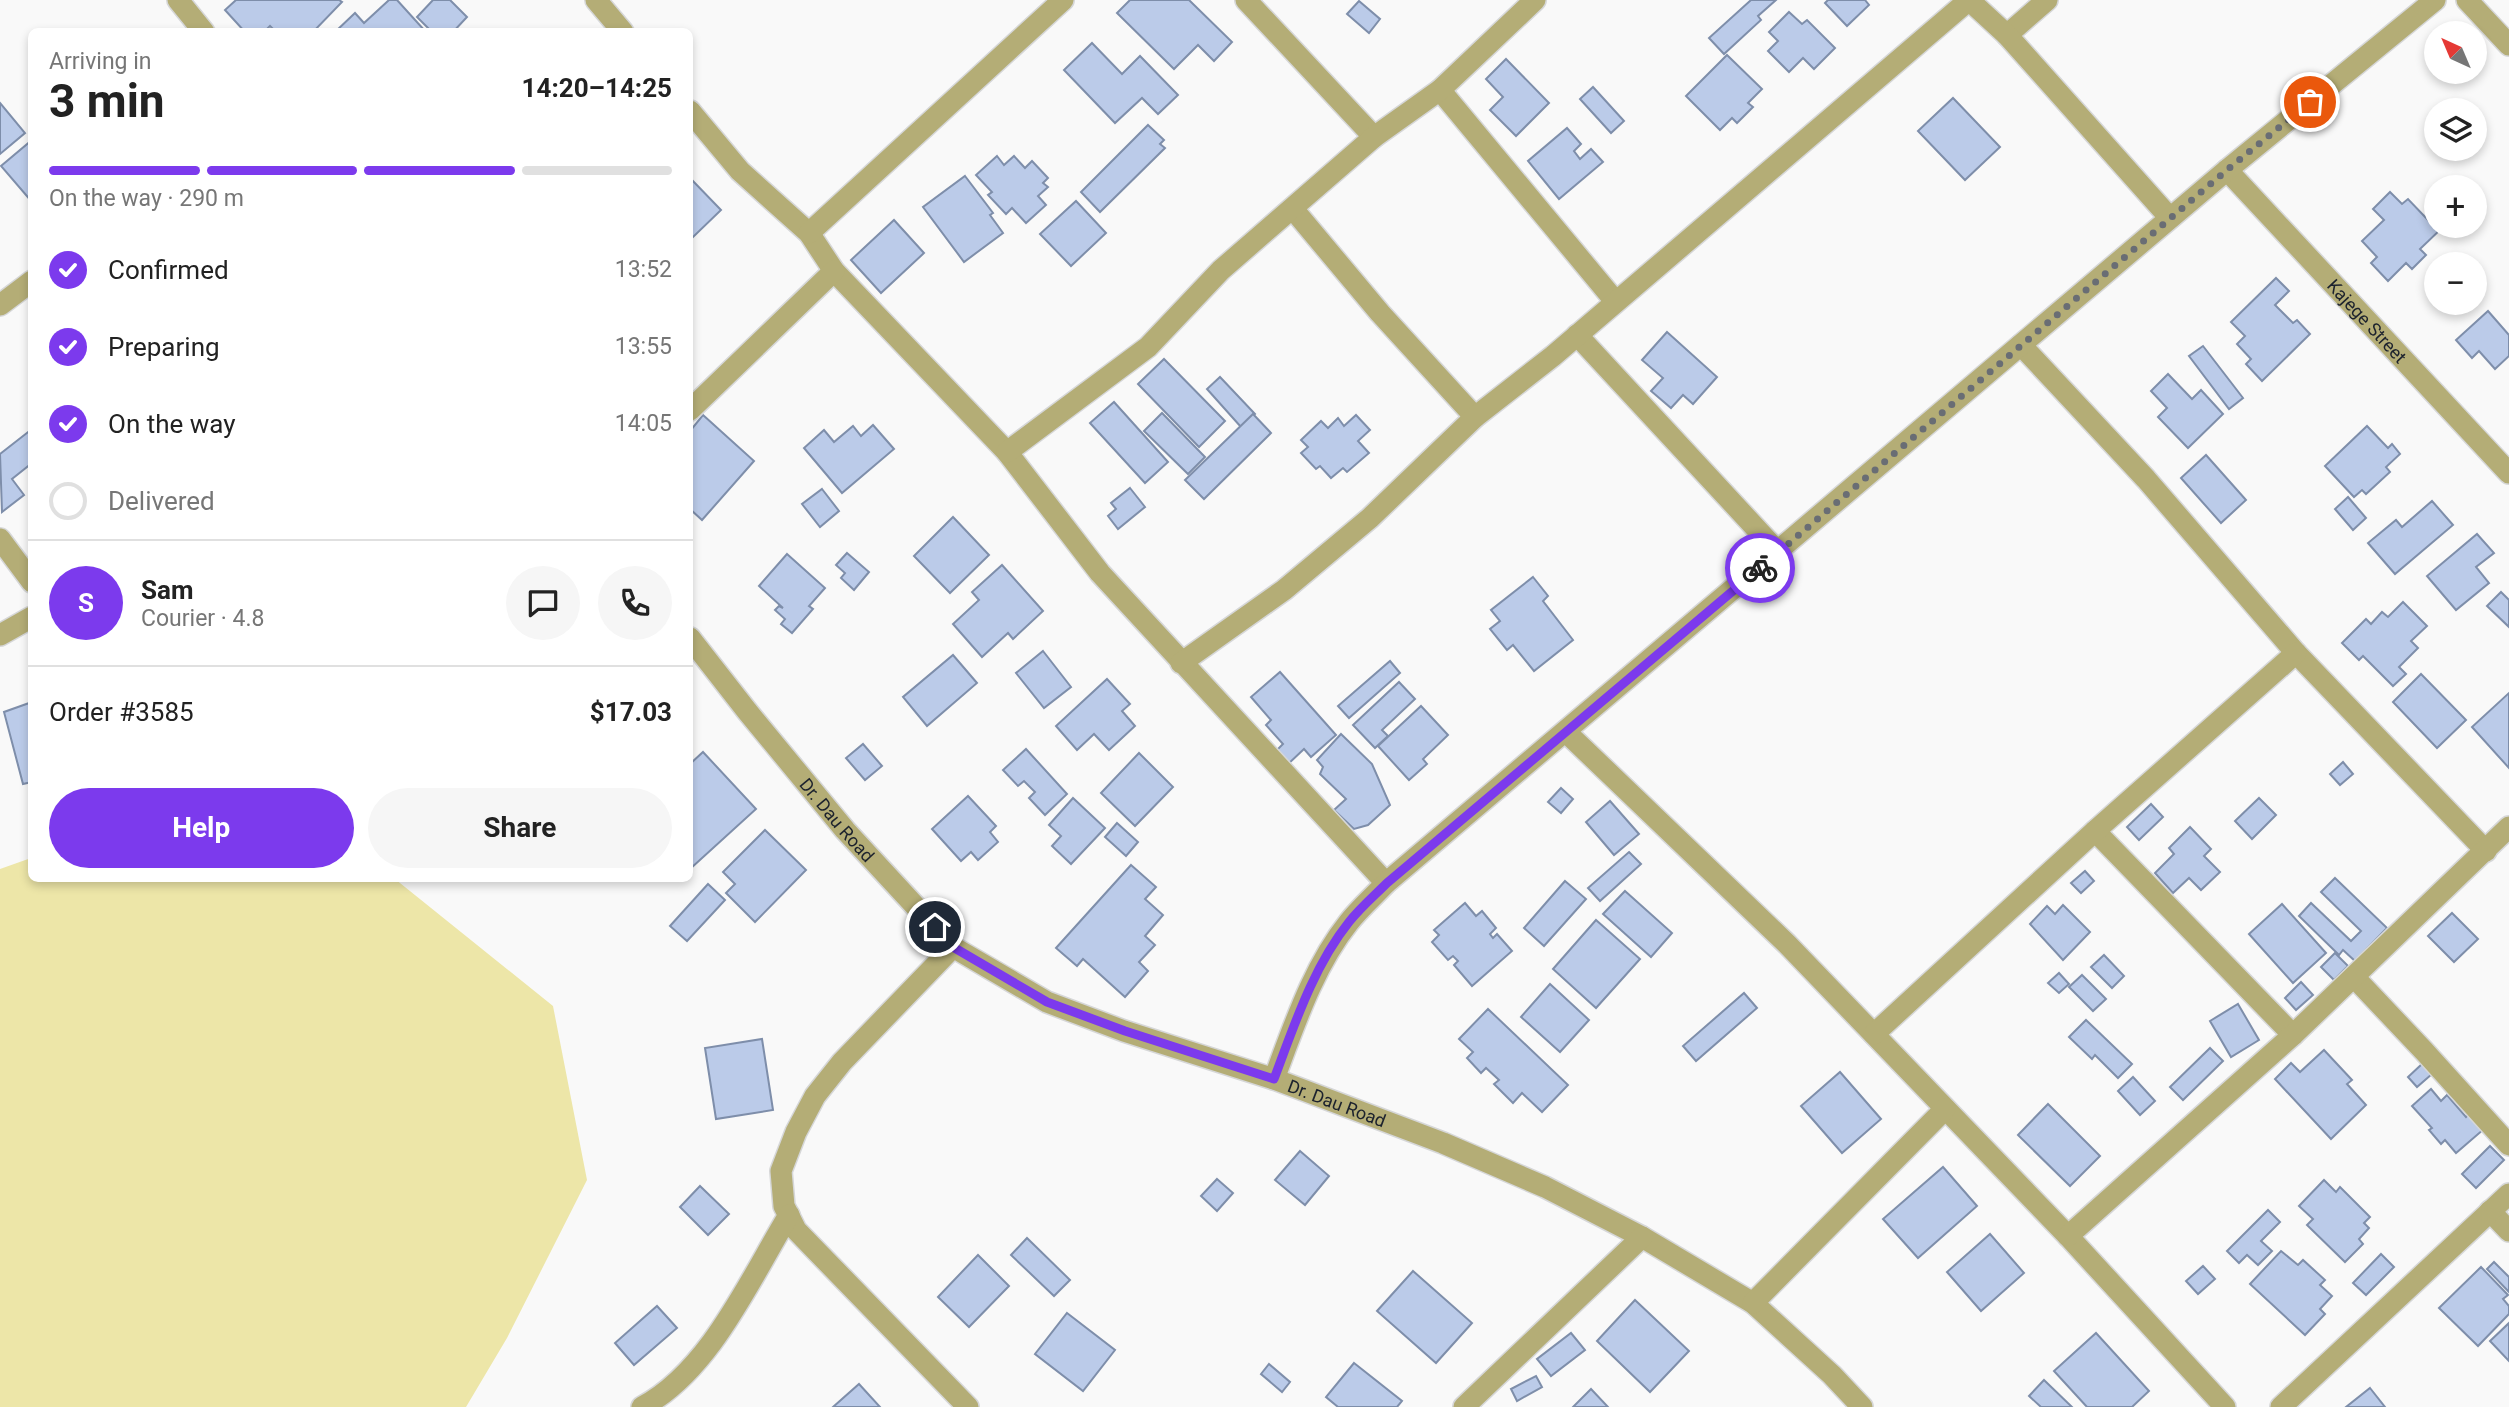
<!DOCTYPE html>
<html lang="en">
<head>
<meta charset="utf-8">
<style>
	body { margin:0; font-family:Roboto,sans-serif; background:#f6f6f6; color:#222; height:100vh; display:flex; flex-direction:column; font-size:26px; white-space:nowrap }
	* { box-sizing:border-box; margin:0 }
	p { font-size:23px; color:#767676 }
	.icon { flex:none; width:38px; height:38px; fill:none; stroke:currentColor; stroke-width:2; stroke-linecap:round; stroke-linejoin:round }
	.map { position:relative; flex:1; overflow:hidden }
	.sheet { position:absolute; left:28px; top:28px; width:665px; height:854px; display:flex; flex-direction:column; background:#fff; border-radius:10px; box-shadow:0 4px 10px #0003 }
	.sheet>* { flex:none }
	.needle { width:46px; rotate:316deg }
	.buttons { position:absolute; left:2424px; top:21px; display:grid; gap:14px }
	.buttons a { display:grid; place-items:center; width:63px; height:63px; border-radius:50%; background:#fff; box-shadow:0 4px 10px #0003; font-size:35px }
	.pin { position:absolute; display:grid; place-items:center; width:60px; height:60px; color:#fff; margin:-30px; border:4px solid #fff; border-radius:50%; box-shadow:0 2px 7px #0007 }
	.courier { position:absolute; display:grid; place-items:center; width:70px; height:70px; margin:-35px; border:5px solid #7c3aed; border-radius:50%; background:#fff; color:#222; box-shadow:0 2px 9px #0007 }
	.overview em { font-style:normal; font-weight:700 }
	.overview div { display:flex; flex-direction:column-reverse }
	.overview { display:flex; align-items:center; justify-content:space-between; height:119px; padding:0 21px }
	h1 { font-size:46px; font-weight:700; line-height:52px }
	.bar { display:grid; grid-template-columns:repeat(4,1fr); gap:10px 7px; align-content:center; height:84px; padding:0 21px }
	.bar i { height:9px; border-radius:5px; background:#e0e0e0 }
	.bar .current { background:#7c3aed }
	.bar p { grid-column:span 4 }
	.line { display:flex; align-items:center; gap:18px; padding:0 21px; border-top:2px solid #e0e0e0 }
	.line div { flex:1 }
	.round { display:grid; place-items:center; flex:none; width:74px; height:74px; border-radius:37px; background:#f6f6f6 }
	ol { padding:0 21px; list-style:none }
	li { display:flex; align-items:center; gap:21px; height:77px }
	li p { margin-inline-start:auto }
	li .icon { padding:7px; border-radius:50%; background:#7c3aed; color:#fff; stroke-width:4 }
	li:last-child { color:#767676 }
	li i { width:38px; height:38px; border:4px solid #e0e0e0; border-radius:50% }
	.action { display:flex; gap:14px; margin-top:auto; padding:14px 21px }
	.action a { flex:1; height:80px; border-radius:42px; background:#7c3aed; color:#fff; font-size:28px; font-weight:700; line-height:80px; text-align:center }
	.action a+a { background:#f6f6f6; color:#222 }
	.map>svg:first-child { display:block }
	.green { fill:#ede6a8 }
	.building { fill:#bbcbe9; stroke:#7e8eaa; stroke-width:2 }
	.lines { fill:none; stroke-linecap:round; stroke-linejoin:round }
	.minor-casing { stroke:#d6d7d8; stroke-width:24 }
	.minor { stroke:#b4ad76; stroke-width:21 }
	.done { stroke:#696d74; stroke-width:7; stroke-dasharray:0 12.6 }
	.route { stroke:#7c3aed; stroke-width:9 }
	.labels { text-anchor:middle; dominant-baseline:central; stroke-width:7; stroke-linejoin:round; paint-order:stroke }
	.street-label { font-size:18px; fill:#1c222d; stroke:#fff }
</style>
</head>
<body>
<div class="map">
<svg width="2509" height="1407" viewBox="0 0 2509 1407">
	<rect width="100%" height="100%" fill="#f9f9f9"/>
	<polygon class="green" points="31,858 32,878 395,879 553,1006 587,1180 507,1338 466,1407 0,1407 0,869"/>
	<g class="building">
		<polygon points="236,0 339,0 342,2 313,32 276,32 270,26 264,32 245,32 225,10"/>
		<polygon points="389,0 397,0 426,32 335,32 355,13 364,23"/>
		<polygon points="433,0 450,0 467,17 453,32 432,32 417,17"/>
		<polygon points="1130,0 1189,0 1232,42 1214,61 1198,45 1174,69 1117,13"/>
		<polygon points="1751,0 1776,0 1758,16 1761,20 1724,54 1709,38"/>
		<polygon points="1828,0 1865,0 1869,5 1847,26 1825,3"/>
		<polygon points="1359,1 1380,19 1369,33 1347,14"/>
		<polygon points="1789,12 1802,24 1807,20 1835,48 1814,69 1803,58 1789,72 1768,51 1778,41 1769,32"/>
		<polygon points="1092,43 1122,74 1140,56 1178,95 1158,114 1142,98 1115,123 1064,70"/>
		<polygon points="1727,55 1762,89 1748,103 1753,107 1737,123 1732,118 1720,130 1686,96"/>
		<polygon points="1506,59 1549,103 1516,136 1490,110 1503,97 1486,79"/>
		<polygon points="1593,87 1624,121 1611,133 1580,99"/>
		<polygon points="1953,98 2000,147 1965,180 1918,131"/>
		<polygon points="0,103 25,133 0,154"/>
		<polygon points="1148,125 1164,140 1160,144 1165,148 1100,212 1081,192"/>
		<polygon points="1567,128 1581,144 1574,151 1580,159 1591,149 1603,162 1559,199 1528,161"/>
		<polygon points="32,140 32,202 1,166"/>
		<polygon points="997,156 1004,165 1014,156 1025,168 1032,161 1048,178 1043,183 1048,187 1038,196 1046,205 1026,223 1012,208 1006,214 988,195 992,192 976,175"/>
		<polygon points="965,176 993,213 990,215 1003,233 964,262 923,207"/>
		<polygon points="691,179 721,210 690,240 690,181"/>
		<polygon points="2390,192 2402,204 2408,199 2428,220 2432,216 2436,220 2436,226 2443,227 2420,249 2426,255 2412,269 2406,263 2388,281 2371,263 2377,257 2362,241 2384,220 2373,209"/>
		<polygon points="1076,201 1106,233 1071,266 1040,234"/>
		<polygon points="894,220 924,253 881,293 851,260"/>
		<polygon points="2276,278 2289,291 2275,305 2293,323 2297,320 2310,334 2262,381 2246,364 2251,359 2237,344 2245,336 2231,322"/>
		<polygon points="2488,311 2509,335 2509,356 2495,369 2479,351 2472,358 2456,340"/>
		<polygon points="1667,332 1717,377 1693,404 1683,395 1671,408 1651,391 1663,378 1642,360"/>
		<polygon points="2203,346 2243,398 2229,409 2189,356"/>
		<polygon points="1164,359 1225,421 1199,447 1138,384"/>
		<polygon points="2168,374 2192,399 2201,390 2223,414 2188,448 2158,417 2167,408 2151,391"/>
		<polygon points="1220,377 1255,414 1241,427 1207,389"/>
		<polygon points="1114,402 1168,462 1145,483 1090,423"/>
		<polygon points="1162,413 1205,457 1188,474 1144,431"/>
		<polygon points="1253,414 1271,433 1204,499 1185,480"/>
		<polygon points="703,415 754,461 702,520 690,509 690,431"/>
		<polygon points="1356,415 1370,430 1358,441 1369,453 1347,472 1343,468 1331,478 1320,466 1316,469 1301,453 1308,447 1301,440 1321,421 1328,428 1338,418 1344,426"/>
		<polygon points="873,425 894,449 842,493 804,448 824,430 834,442 853,426 861,436"/>
		<polygon points="2367,426 2388,448 2392,444 2400,454 2386,467 2390,472 2366,494 2362,490 2354,497 2325,466"/>
		<polygon points="32,429 32,463 12,479 24,495 2,512 0,454"/>
		<polygon points="2206,455 2246,500 2221,523 2181,478"/>
		<polygon points="1130,488 1145,507 1118,529 1108,516 1116,509 1111,503"/>
		<polygon points="822,489 839,511 820,527 802,504"/>
		<polygon points="2348,497 2366,518 2353,530 2335,509"/>
		<polygon points="2432,501 2453,525 2395,574 2368,543 2396,520 2402,527"/>
		<polygon points="953,517 989,555 950,593 914,556"/>
		<polygon points="2477,534 2494,553 2476,567 2489,583 2456,610 2427,576"/>
		<polygon points="847,553 869,572 854,590 841,578 845,573 836,565"/>
		<polygon points="787,554 825,588 809,606 813,609 792,633 781,624 785,619 775,610 779,606 783,608 759,586"/>
		<polygon points="1002,565 1043,611 1013,639 1008,633 982,657 953,624 979,600 972,592"/>
		<polygon points="1533,577 1548,596 1543,601 1573,640 1534,671 1513,645 1507,650 1490,629 1500,621 1491,610"/>
		<polygon points="2501,592 2509,600 2509,627 2487,606"/>
		<polygon points="2403,602 2427,626 2411,641 2418,648 2399,667 2406,674 2393,686 2363,656 2359,660 2342,643 2366,619 2371,624 2382,612 2388,617"/>
		<polygon points="1043,651 1071,687 1044,708 1016,673"/>
		<polygon points="953,655 977,683 927,726 903,697"/>
		<polygon points="1390,661 1400,673 1349,718 1338,706"/>
		<polygon points="1280,672 1336,735 1311,757 1304,749 1286,766 1274,753 1283,744 1266,725 1271,720 1251,697"/>
		<polygon points="2421,674 2466,720 2437,748 2393,702"/>
		<polygon points="1107,679 1130,704 1122,711 1135,726 1109,750 1094,734 1077,750 1056,726"/>
		<polygon points="1399,682 1415,699 1382,730 1388,736 1375,748 1353,725"/>
		<polygon points="2509,693 2509,768 2472,727"/>
		<polygon points="32,702 32,782 23,784 4,712"/>
		<polygon points="1421,706 1448,735 1423,759 1427,764 1409,780 1378,746"/>
		<polygon points="1341,734 1372,764 1390,805 1368,825 1354,829 1334,810 1346,799 1320,774 1323,767 1317,760"/>
		<polygon points="863,744 882,766 865,780 846,758"/>
		<polygon points="1026,749 1067,794 1045,815 1029,798 1035,792 1024,781 1018,786 1003,770"/>
		<polygon points="703,752 756,809 690,869 690,764"/>
		<polygon points="1139,753 1173,787 1135,826 1101,793"/>
		<polygon points="2343,762 2353,774 2340,785 2330,774"/>
		<polygon points="1561,788 1573,799 1561,813 1548,802"/>
		<polygon points="968,796 996,826 990,832 998,842 978,860 971,852 961,861 932,829"/>
		<polygon points="1073,798 1105,828 1071,864 1052,846 1061,836 1049,825"/>
		<polygon points="2259,798 2276,815 2252,839 2235,821"/>
		<polygon points="1610,801 1639,834 1614,855 1586,822"/>
		<polygon points="2151,804 2163,817 2139,840 2127,827"/>
		<polygon points="1117,823 1138,842 1126,856 1105,837"/>
		<polygon points="2190,827 2211,849 2204,856 2220,872 2201,890 2189,878 2173,893 2155,873 2174,854 2169,848"/>
		<polygon points="765,830 806,870 755,922 726,893 735,884 723,872"/>
		<polygon points="1629,852 1641,864 1600,901 1588,888"/>
		<polygon points="1131,865 1156,887 1145,899 1163,915 1145,936 1155,945 1139,962 1148,971 1125,997 1083,959 1077,966 1056,948"/>
		<polygon points="2085,871 2094,881 2081,893 2071,883"/>
		<polygon points="2335,878 2387,928 2355,961 2343,950 2339,955 2299,916 2311,903 2351,941 2361,931 2321,892"/>
		<polygon points="1565,881 1586,899 1544,946 1524,928"/>
		<polygon points="708,884 725,900 687,941 670,926"/>
		<polygon points="1625,891 1672,933 1651,957 1603,914"/>
		<polygon points="1465,903 1476,916 1482,911 1496,928 1490,934 1493,938 1497,934 1512,951 1472,986 1454,965 1458,961 1453,956 1448,960 1432,942 1439,935 1434,930"/>
		<polygon points="2282,904 2326,953 2293,983 2249,934"/>
		<polygon points="2063,905 2090,932 2063,960 2030,924 2047,906 2055,914"/>
		<polygon points="2452,913 2478,939 2454,962 2428,936"/>
		<polygon points="1596,920 1640,959 1596,1008 1553,969"/>
		<polygon points="2335,953 2348,966 2334,980 2321,967"/>
		<polygon points="2104,955 2124,976 2112,988 2091,967"/>
		<polygon points="2059,973 2069,984 2059,993 2048,983"/>
		<polygon points="2082,975 2106,999 2093,1011 2069,987"/>
		<polygon points="2301,982 2313,995 2296,1010 2285,998"/>
		<polygon points="1550,984 1589,1020 1560,1052 1521,1017"/>
		<polygon points="1744,993 1757,1008 1696,1061 1683,1046"/>
		<polygon points="2238,1004 2259,1040 2231,1057 2210,1021"/>
		<polygon points="1488,1009 1568,1085 1542,1112 1522,1093 1513,1103 1494,1084 1499,1080 1486,1068 1481,1073 1467,1058 1473,1052 1459,1039"/>
		<polygon points="2086,1020 2132,1064 2118,1078 2095,1055 2092,1059 2069,1037"/>
		<polygon points="762,1039 773,1110 716,1119 705,1048"/>
		<polygon points="2210,1048 2223,1061 2183,1100 2170,1087"/>
		<polygon points="2324,1050 2352,1080 2347,1084 2366,1105 2331,1139 2275,1079 2291,1063 2300,1072"/>
		<polygon points="2422,1064 2432,1074 2417,1087 2408,1077"/>
		<polygon points="1840,1072 1881,1119 1842,1153 1801,1106"/>
		<polygon points="2133,1077 2155,1101 2140,1115 2118,1091"/>
		<polygon points="2431,1089 2441,1101 2447,1095 2466,1117 2470,1113 2484,1129 2456,1153 2445,1140 2441,1144 2429,1130 2432,1128 2412,1106"/>
		<polygon points="2048,1104 2100,1156 2070,1186 2018,1135"/>
		<polygon points="2490,1146 2504,1160 2476,1188 2462,1174"/>
		<polygon points="1300,1151 1329,1176 1305,1205 1275,1180"/>
		<polygon points="1943,1167 1977,1206 1918,1258 1883,1219"/>
		<polygon points="1217,1179 1233,1193 1217,1211 1201,1196"/>
		<polygon points="2324,1180 2336,1192 2340,1187 2370,1217 2364,1223 2369,1228 2359,1239 2363,1244 2345,1262 2307,1225 2313,1219 2299,1206"/>
		<polygon points="700,1186 729,1214 708,1235 680,1207"/>
		<polygon points="2268,1210 2280,1222 2261,1241 2272,1251 2258,1265 2247,1255 2239,1263 2227,1251"/>
		<polygon points="1990,1234 2024,1273 1981,1311 1947,1272"/>
		<polygon points="1027,1238 1070,1280 1054,1296 1011,1255"/>
		<polygon points="2281,1251 2298,1265 2303,1260 2325,1280 2320,1285 2332,1296 2320,1309 2325,1314 2305,1335 2250,1284"/>
		<polygon points="2381,1254 2394,1267 2366,1295 2353,1283"/>
		<polygon points="978,1255 1009,1286 969,1327 938,1297"/>
		<polygon points="2494,1262 2509,1277 2509,1292 2487,1269"/>
		<polygon points="2203,1266 2215,1279 2198,1294 2186,1281"/>
		<polygon points="2481,1267 2508,1295 2503,1299 2509,1306 2509,1314 2478,1346 2439,1308"/>
		<polygon points="1413,1271 1472,1323 1436,1363 1377,1311"/>
		<polygon points="1635,1300 1689,1351 1650,1392 1597,1341"/>
		<polygon points="657,1306 677,1328 634,1365 615,1343"/>
		<polygon points="1067,1313 1115,1350 1083,1391 1035,1354"/>
		<polygon points="2509,1323 2509,1361 2490,1341"/>
		<polygon points="1571,1333 1585,1350 1551,1376 1537,1359"/>
		<polygon points="2096,1333 2149,1391 2132,1407 2087,1407 2054,1371"/>
		<polygon points="1354,1363 1402,1401 1397,1407 1338,1407 1326,1397"/>
		<polygon points="1269,1364 1290,1382 1282,1392 1261,1374"/>
		<polygon points="1536,1376 1542,1387 1517,1401 1511,1389"/>
		<polygon points="2044,1380 2072,1407 2041,1407 2029,1396"/>
		<polygon points="859,1384 880,1407 833,1407"/>
		<polygon points="2370,1388 2385,1407 2346,1407"/>
		<polygon points="1591,1389 1608,1407 1573,1407"/>
	</g>
	<g class="lines">
		<defs>
			<g id="minor">
				<polyline points="178,0 204,32"/>
				<polyline points="596,0 623,32"/>
				<polyline points="1246,0 1374,137"/>
				<polyline points="2467,0 2509,45"/>
				<polyline points="2007,35 2047,0"/>
				<polyline points="1440,90 1615,301"/>
				<polyline points="690,111 740,171 809,233 834,271 1007,452 1100,573 1386,883"/>
				<path id="s1" d="M2227,170L2509,473"/>
				<polyline points="1293,209 1380,313 1475,417"/>
				<polyline points="809,233 1063,0"/>
				<polyline points="0,305 32,281"/>
				<polyline points="1577,335 1778,552"/>
				<polyline points="2021,345 2146,479 2296,653 2486,851"/>
				<polyline points="690,410 834,271"/>
				<polyline points="1007,452 1148,347 1221,270 1374,137 1440,90 1535,0"/>
				<polyline points="0,539 32,582"/>
				<polyline points="0,635 32,617"/>
				<path id="s2" d="M690,638L747,711L845,830L953,947L1047,1002L1124,1031L1274,1079L1443,1143L1545,1187L1642,1237L1753,1303L1832,1375L1862,1407"/>
				<polyline points="1181,663 1284,590 1370,518 1475,417 1553,356 1969,0 2007,35 2170,218"/>
				<polyline points="1566,732 1787,944 2068,1236 2225,1407"/>
				<polyline points="2095,831 2293,1035"/>
				<polyline points="953,947 842,1062 815,1096 796,1132 781,1171 784,1206 796,1230 968,1407"/>
				<polyline points="2354,977 2424,1051 2509,1145"/>
				<polyline points="1874,1034 2095,831 2296,653"/>
				<path d="M1274,1079C1294,1026 1313,967 1349,922C1360,908 1374,896 1386,883L2227,170L2435,0"/>
				<polyline points="2490,1211 2509,1231"/>
				<polyline points="2068,1236 2293,1035 2509,827"/>
				<polyline points="1753,1303 1945,1109"/>
				<path d="M642,1407C710,1371 750,1279 789,1215"/>
				<polyline points="1464,1407 1642,1237"/>
				<polyline points="2281,1407 2509,1194"/>
			</g>
		</defs>
		<use href="#minor" class="minor-casing"/>
		<use href="#minor" class="minor"/>
	</g>
	<g class="lines">
		<polyline class="done" points="1760,568 2227,170 2310,102"/>
		<path class="route" d="M935,927L953,947L1047,1002L1125,1031L1274,1079C1294,1026 1313,967 1349,922C1360,908 1374,896 1387,883L1760,568"/>
	</g>
	<g class="labels">
		<g class="street-label">
			<text stroke="none"><textPath href="#s1" startOffset="206">Kajege Street</textPath></text>
			<text stroke="none"><textPath href="#s2" startOffset="234">Dr. Dau Road</textPath></text>
			<text stroke="none"><textPath href="#s2" startOffset="822">Dr. Dau Road</textPath></text>
		</g>
	</g>
</svg>
<div class="buttons">
<a><svg class="needle" viewBox="-14 -14 28 28"><path d="M0-13l5 13h-10z" fill="#e53935"/><path d="M0 13l5-13h-10z" fill="#767676"/></svg></a>
<a><svg class="icon" aria-label="layers" viewBox="0 0 24 24"><path d="M12 4l9 5-9 5-9-5zM3 14l9 5 9-5"/></svg></a>
<a>+</a>
<a>−</a>
</div>
<div class="pin" style="left:2310px;top:102px;background:#ea580c"><svg class="icon" aria-label="bag" viewBox="0 0 24 24"><path d="M5 8h14l-1 12H6zM9 8a3 3 0 0 1 6 0"/></svg></div>
<div class="pin" style="left:935px;top:927px;background:#1f2937"><svg class="icon" aria-label="home" viewBox="0 0 24 24"><path d="M3 11l9-7 9 7M6 9v11h12V9"/></svg></div>
<div class="courier" style="left:1760px;top:568px"><svg class="icon" aria-label="bike" viewBox="0 0 24 24"><circle cx="6" cy="16" r="4"/><circle cx="18" cy="16" r="4"/><path d="M6 16l4-8h5l3 8M10 8l3 8H6M13 5h3"/></svg></div>
<section class="sheet">
<div class="overview"><div><h1>3 min</h1><p>Arriving in</p></div><em>14:20–14:25</em></div>
<div class="bar"><i class="current"></i><i class="current"></i><i class="current"></i><i></i><p>On the way · 290 m</p></div>
<ol>
<li><svg class="icon" aria-label="check" viewBox="0 0 24 24"><path d="M5 12l5 5 9-10"/></svg>Confirmed<p>13:52</p></li>
<li><svg class="icon" aria-label="check" viewBox="0 0 24 24"><path d="M5 12l5 5 9-10"/></svg>Preparing<p>13:55</p></li>
<li><svg class="icon" aria-label="check" viewBox="0 0 24 24"><path d="M5 12l5 5 9-10"/></svg>On the way<p>14:05</p></li>
<li><i></i>Delivered</li>
</ol>
<div class="line" style="height:126px"><b class="round" style="background:#7c3aed;color:#fff">S</b><div><b>Sam</b><p>Courier · 4.8</p></div><a class="round"><svg class="icon" aria-label="chat" viewBox="0 0 24 24"><path d="M4 5h16v11H9l-5 4z"/></svg></a><a class="round"><svg class="icon" aria-label="phone" viewBox="0 0 24 24"><path d="M5 4h4l2 5-3 2q2 4 5 5l2-3 5 2v4C11 20 4 13 5 4z"/></svg></a></div>
<div class="line" style="height:91px"><div>Order #3585</div><b>$17.03</b></div>
<div class="action"><a>Help</a><a>Share</a></div>
</section>
</div>
</body>
</html>
